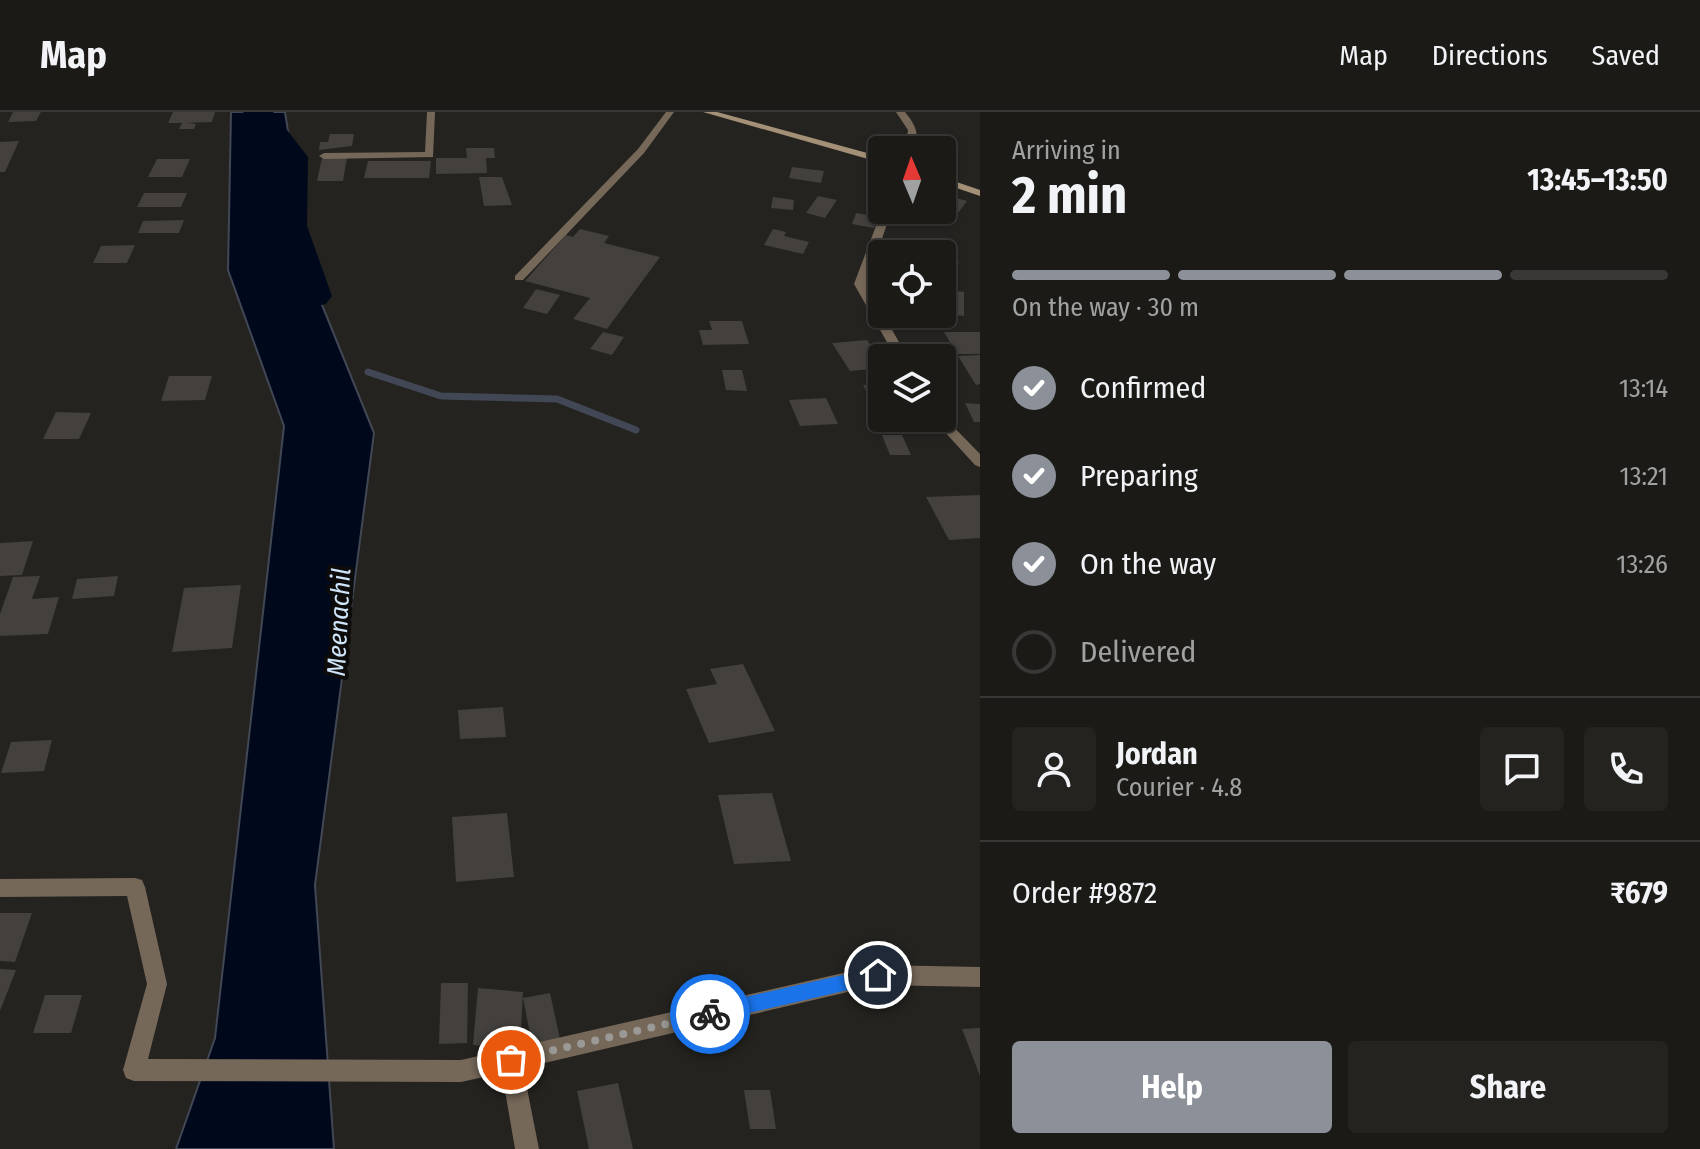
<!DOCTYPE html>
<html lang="en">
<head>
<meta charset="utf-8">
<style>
	body { margin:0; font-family:"Fira Sans Condensed",sans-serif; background:#242320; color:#f1f3f6; height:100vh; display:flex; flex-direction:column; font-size:30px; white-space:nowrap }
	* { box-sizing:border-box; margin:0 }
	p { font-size:26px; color:#a0a1a1 }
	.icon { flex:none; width:44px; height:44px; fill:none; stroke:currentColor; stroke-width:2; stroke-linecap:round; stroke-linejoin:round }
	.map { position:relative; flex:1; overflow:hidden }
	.sheet { display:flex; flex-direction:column; background:#1b1a17; width:720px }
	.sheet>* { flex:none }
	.needle { width:52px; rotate:358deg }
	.fabs { position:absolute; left:868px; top:24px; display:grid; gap:16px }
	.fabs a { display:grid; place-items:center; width:88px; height:88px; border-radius:8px; background:#1b1a17; box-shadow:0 2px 6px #0004,0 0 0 2px #393836; font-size:40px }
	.pin { position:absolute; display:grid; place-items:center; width:68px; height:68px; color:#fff; margin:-34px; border:4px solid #fff; border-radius:50%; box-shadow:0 2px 8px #0007 }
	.courier { position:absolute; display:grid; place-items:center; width:80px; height:80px; margin:-40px; border:6px solid #1a73e8; border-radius:50%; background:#fff; color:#222; box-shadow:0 2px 10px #0007 }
	.overview em { font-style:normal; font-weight:700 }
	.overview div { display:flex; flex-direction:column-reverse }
	.overview { display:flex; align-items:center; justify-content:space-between; height:136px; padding:0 32px }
	h1 { font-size:52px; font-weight:700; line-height:60px }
	.bar { display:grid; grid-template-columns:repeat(4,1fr); gap:12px 8px; align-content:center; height:96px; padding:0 32px }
	.bar i { height:10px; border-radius:6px; background:#393836 }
	.bar .selected { background:#8c9099 }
	.bar p { grid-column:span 4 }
	.line { display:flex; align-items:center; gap:20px; padding:0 32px; border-top:2px solid #393836 }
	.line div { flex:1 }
	.round { display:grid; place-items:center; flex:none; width:84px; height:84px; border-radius:8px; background:#242320 }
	ol { padding:0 32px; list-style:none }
	li { display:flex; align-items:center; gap:24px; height:88px }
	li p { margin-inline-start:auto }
	li .icon { padding:8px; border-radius:50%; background:#8c9099; color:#fff; stroke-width:4 }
	li:last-child { color:#a0a1a1 }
	li i { width:44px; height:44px; border:4px solid #393836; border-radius:50% }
	.cta { display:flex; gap:16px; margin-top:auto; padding:16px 32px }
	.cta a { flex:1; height:92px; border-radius:8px; background:#8c9099; color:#fff; font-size:32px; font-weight:700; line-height:92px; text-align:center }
	.cta a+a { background:#242320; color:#f1f3f6 }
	header { display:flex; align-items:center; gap:48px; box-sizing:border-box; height:112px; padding:0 40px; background:#1b1a17; border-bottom:2px solid #393836 }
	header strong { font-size:38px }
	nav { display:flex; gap:44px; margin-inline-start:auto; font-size:28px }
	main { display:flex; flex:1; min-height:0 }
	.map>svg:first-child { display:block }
	.water { fill:#00091c; stroke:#414754; stroke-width:2 }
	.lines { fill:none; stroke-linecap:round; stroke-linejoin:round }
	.stream { stroke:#414754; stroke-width:7 }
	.river { fill:#00091c; fill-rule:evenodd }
	.building { fill:#43403d }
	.minor { fill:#756859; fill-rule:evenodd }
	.secondary { fill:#a49077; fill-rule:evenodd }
	.route { fill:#1a73e8 }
	.done { stroke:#9a9995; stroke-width:8; stroke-dasharray:0 14.4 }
	.labels { text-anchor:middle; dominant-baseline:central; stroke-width:8; stroke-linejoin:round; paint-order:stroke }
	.water-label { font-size:26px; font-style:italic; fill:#cfe5fa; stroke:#0d0c0b }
</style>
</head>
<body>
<header>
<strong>Map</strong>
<nav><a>Map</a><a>Directions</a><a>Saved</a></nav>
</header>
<main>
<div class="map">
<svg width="980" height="1037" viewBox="0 0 980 1037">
	<rect width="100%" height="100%" fill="#24231f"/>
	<polygon class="water" points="231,0 285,0 292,45 290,114 374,321 315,773 334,1037 176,1037 215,926 284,314 228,158"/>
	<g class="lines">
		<polyline class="stream" points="368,260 441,284 557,287 636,318"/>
		<polygon class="river" points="243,0 273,0 308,45 307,114 332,184 326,192 313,195 300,192 294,184 273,114 276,45"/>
	</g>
	<g class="building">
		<polygon points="13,0 41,0 36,9 8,10"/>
		<polygon points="173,0 215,0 212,10 187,11 196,12 194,17 179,17 182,11 168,11"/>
		<polygon points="330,22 354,22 352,34 319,38 320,30 328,30"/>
		<polygon points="19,29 5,60 0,60 0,30"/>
		<polygon points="466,36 494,36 495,46 486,46 487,61 436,62 436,46 467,46"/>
		<polygon points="322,46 347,46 343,69 317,69"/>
		<polygon points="157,47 190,47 182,65 148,65"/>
		<polygon points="368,49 431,49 429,66 364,66"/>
		<polygon points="792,55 824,59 821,71 789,66"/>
		<polygon points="479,65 502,65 512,93 484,94"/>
		<polygon points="144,81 187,81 181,95 137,95"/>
		<polygon points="942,82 967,89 952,109 917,99 942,98"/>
		<polygon points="818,84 837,88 825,106 806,101"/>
		<polygon points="773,85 794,88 793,98 771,96"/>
		<polygon points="856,101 878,105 874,116 852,112"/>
		<polygon points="184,108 179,121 138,121 143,109"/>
		<polygon points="580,117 609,124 604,131 660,145 607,217 573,207 590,186 525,169 566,123 573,125"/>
		<polygon points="773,117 786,120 784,124 809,130 803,142 764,133"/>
		<polygon points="135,133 127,151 93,151 101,134"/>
		<polygon points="942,146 959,150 953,166 942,164"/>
		<polygon points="536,177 560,183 547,202 523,196"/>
		<polygon points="943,177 964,180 964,204 942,201"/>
		<polygon points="709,209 742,209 749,232 703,233 699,218 712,218"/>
		<polygon points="603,220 624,225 612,243 590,237"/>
		<polygon points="944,220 980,220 980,242 957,242"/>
		<polygon points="867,228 882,249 882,256 850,259 832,231"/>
		<polygon points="980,243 980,272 976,273 958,244"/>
		<polygon points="722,258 742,258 747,279 726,278"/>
		<polygon points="169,264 212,264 205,288 161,289"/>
		<polygon points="863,273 882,273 882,306 902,308 882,309"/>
		<polygon points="826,286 838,312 800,314 789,288"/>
		<polygon points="965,291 980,292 980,310 974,310"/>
		<polygon points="56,300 91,301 79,327 43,327"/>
		<polygon points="882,323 902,323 911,343 890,343"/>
		<polygon points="980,383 980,426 949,428 926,385"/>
		<polygon points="33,429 22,463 0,464 0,431"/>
		<polygon points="40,464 32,487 59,485 48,522 0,524 0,502 13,465"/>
		<polygon points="118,464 114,484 72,487 77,467"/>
		<polygon points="241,473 232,536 172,540 184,476"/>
		<polygon points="743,552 775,619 709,631 686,577 717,572 710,557"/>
		<polygon points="503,595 506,625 460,627 458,598"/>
		<polygon points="52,628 44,659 1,661 11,630"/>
		<polygon points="772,681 791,749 734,752 718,683"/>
		<polygon points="507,701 514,765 456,770 452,705"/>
		<polygon points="0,801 32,801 15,850 0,849"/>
		<polygon points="0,857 16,858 0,899"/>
		<polygon points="441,871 468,871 467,931 439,932"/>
		<polygon points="478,876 523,880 520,937 473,933"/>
		<polygon points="550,881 560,927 532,932 523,886"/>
		<polygon points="45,883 82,883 71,921 33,921"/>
		<polygon points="980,916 980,964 962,917"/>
		<polygon points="618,971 633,1037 589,1037 577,979"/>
		<polygon points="744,978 770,978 776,1017 750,1017"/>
	</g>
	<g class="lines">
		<g class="minor">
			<polygon points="427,0 435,0 433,45 324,47 319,44 324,41 425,40"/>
			<polygon points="666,0 674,0 644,41 523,168 515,168 515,164 638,37"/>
			<path d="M896,0H905C915,12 920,22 915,38H905L908,18Z"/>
			<polygon points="882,98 892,98 866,172 908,246 896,246 854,172"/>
			<polygon points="942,303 980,342 980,355 975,353 932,306 942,306"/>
			<polygon points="135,766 142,768 145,775 167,872 148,947 461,948 878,853 980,855 980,875 878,873 523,956 539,1037 515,1037 502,961 461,970 134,969 126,966 123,958 147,872 127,784 0,785 0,767"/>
		</g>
		<g class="secondary">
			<polygon points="703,0 717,0 882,45 882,51"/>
			<polygon points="942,65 980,78 980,84 942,71"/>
		</g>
	</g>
	<polygon class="route" points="878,855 886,863 878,871 710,910 702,902 710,893"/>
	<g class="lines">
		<polyline class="done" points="511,948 710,902"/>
	</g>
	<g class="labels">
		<g class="water-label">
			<text transform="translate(339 510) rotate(-87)">Meenachil</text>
		</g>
	</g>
</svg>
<div class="fabs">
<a><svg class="needle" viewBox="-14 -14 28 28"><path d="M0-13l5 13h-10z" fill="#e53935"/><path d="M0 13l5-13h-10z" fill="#a0a1a1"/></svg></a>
<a><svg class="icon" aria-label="locate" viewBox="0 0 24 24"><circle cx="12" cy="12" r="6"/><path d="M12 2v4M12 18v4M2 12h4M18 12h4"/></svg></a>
<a><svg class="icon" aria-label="layers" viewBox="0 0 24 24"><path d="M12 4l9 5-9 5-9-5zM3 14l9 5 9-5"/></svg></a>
</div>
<div class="pin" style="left:511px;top:948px;background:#ea580c"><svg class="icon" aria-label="bag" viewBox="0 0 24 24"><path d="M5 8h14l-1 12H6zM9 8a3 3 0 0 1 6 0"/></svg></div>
<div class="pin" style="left:878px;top:863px;background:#1f2937"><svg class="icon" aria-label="home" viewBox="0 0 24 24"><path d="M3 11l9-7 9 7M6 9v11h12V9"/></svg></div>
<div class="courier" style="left:710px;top:902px"><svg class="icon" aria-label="bike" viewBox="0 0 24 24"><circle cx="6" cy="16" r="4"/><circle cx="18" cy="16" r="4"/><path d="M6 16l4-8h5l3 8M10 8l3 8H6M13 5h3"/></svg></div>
</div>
<section class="sheet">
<div class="overview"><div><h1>2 min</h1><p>Arriving in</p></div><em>13:45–13:50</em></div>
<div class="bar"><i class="selected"></i><i class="selected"></i><i class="selected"></i><i></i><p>On the way · 30 m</p></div>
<ol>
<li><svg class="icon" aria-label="check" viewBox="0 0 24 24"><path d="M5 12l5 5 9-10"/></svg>Confirmed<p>13:14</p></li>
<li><svg class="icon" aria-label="check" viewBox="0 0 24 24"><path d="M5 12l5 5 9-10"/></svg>Preparing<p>13:21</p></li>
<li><svg class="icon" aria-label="check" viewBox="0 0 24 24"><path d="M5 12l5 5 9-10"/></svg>On the way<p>13:26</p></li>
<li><i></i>Delivered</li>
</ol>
<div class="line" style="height:144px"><a class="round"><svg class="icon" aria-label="person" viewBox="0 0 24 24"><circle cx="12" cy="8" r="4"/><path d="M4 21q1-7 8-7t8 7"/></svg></a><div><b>Jordan</b><p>Courier · 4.8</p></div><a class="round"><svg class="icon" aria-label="chat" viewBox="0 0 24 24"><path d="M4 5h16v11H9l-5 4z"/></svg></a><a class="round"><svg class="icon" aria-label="phone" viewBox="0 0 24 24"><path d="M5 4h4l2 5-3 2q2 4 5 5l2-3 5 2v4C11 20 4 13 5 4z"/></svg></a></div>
<div class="line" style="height:104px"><div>Order #9872</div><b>₹679</b></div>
<div class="cta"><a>Help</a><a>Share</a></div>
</section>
</main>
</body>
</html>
